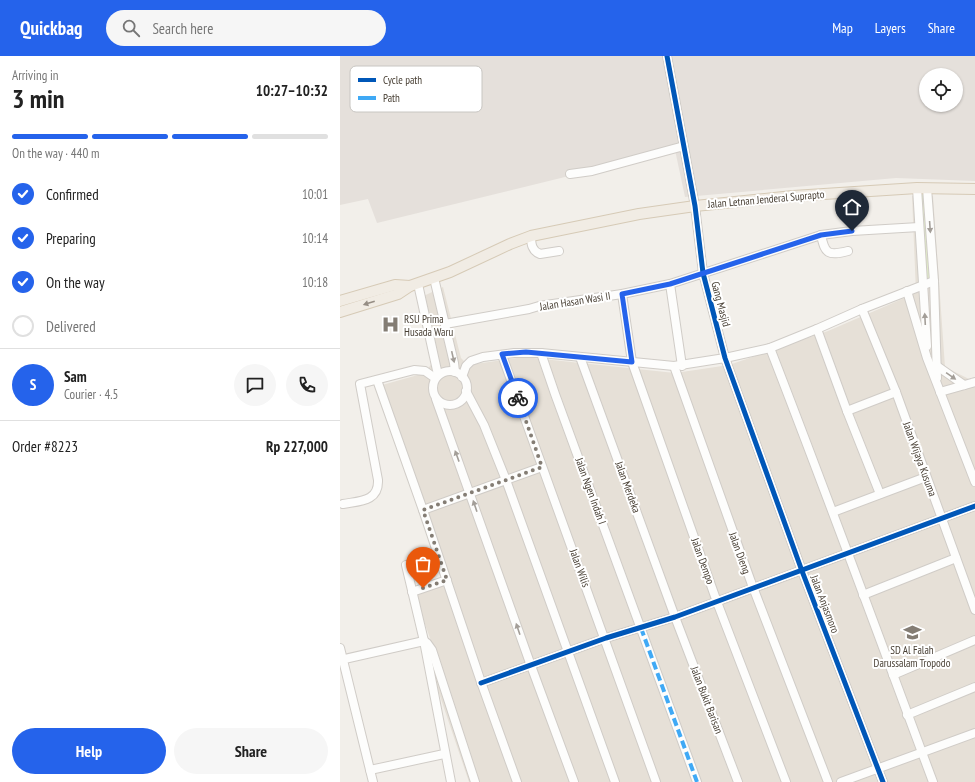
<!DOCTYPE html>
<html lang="en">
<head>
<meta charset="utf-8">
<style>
	body { margin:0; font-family:"PT Sans Narrow",sans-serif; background:#f6f6f6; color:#222; height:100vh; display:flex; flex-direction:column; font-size:15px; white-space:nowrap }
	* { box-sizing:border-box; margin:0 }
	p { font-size:13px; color:#767676 }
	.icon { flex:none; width:22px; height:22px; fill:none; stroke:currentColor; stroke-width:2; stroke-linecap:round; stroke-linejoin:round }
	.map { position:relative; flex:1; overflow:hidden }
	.details { display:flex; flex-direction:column; background:#fff; width:340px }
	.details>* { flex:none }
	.controls { position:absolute; left:579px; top:12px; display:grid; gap:8px }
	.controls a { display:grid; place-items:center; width:44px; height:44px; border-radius:50%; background:#fff; box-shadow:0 1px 3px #0004; font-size:20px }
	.pin { position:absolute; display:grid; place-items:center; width:34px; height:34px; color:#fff; margin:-41px -17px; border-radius:50% 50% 50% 0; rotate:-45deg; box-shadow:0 0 4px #0007 }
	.pin .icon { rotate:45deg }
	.courier { position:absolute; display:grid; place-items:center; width:40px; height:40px; margin:-20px; border:3px solid #2563eb; border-radius:50%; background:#fff; color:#222; box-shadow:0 1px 5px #0007 }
	.headline em { font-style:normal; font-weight:700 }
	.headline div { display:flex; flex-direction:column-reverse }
	.headline { display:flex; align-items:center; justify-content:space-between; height:68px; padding:0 12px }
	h1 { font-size:26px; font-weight:700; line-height:30px }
	.bar { display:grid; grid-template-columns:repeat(4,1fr); gap:6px 4px; align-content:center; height:48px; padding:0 12px }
	.bar i { height:5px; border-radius:3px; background:#e0e0e0 }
	.bar .on { background:#2563eb }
	.bar p { grid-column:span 4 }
	.line { display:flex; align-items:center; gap:10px; padding:0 12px; border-top:1px solid #e0e0e0 }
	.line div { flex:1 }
	.round { display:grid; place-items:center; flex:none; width:42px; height:42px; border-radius:21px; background:#f6f6f6 }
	ol { padding:0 12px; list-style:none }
	li { display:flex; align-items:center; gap:12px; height:44px }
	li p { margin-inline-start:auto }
	li .icon { padding:4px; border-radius:50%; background:#2563eb; color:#fff; stroke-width:4 }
	li:last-child { color:#767676 }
	li i { width:22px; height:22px; border:2px solid #e0e0e0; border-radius:50% }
	.cta { display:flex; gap:8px; margin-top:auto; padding:8px 12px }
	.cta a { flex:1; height:46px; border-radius:24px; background:#2563eb; color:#fff; font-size:16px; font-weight:700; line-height:46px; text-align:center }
	.cta a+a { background:#f6f6f6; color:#222 }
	header { display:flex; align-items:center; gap:24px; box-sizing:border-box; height:56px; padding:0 20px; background:#2563eb; color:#fff }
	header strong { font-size:19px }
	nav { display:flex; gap:22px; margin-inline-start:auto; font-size:14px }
	.search { width:280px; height:36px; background:#f6f6f6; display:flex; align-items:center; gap:10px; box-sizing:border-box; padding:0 14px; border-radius:22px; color:#767676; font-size:15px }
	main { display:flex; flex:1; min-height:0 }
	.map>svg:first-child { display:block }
	.residential { fill:#e6e0d7 }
	.industrial { fill:#e5e0db; fill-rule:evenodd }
	.green { fill:#e1eec7 }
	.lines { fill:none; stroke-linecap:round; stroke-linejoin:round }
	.minor-casing { stroke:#d0ccc7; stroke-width:10 }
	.major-casing { stroke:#d6cab6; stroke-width:12 }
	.minor { stroke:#fdfdfc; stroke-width:8 }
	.major { stroke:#f1ece4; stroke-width:10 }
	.quiet { stroke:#3fa9f5; stroke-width:4; stroke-dasharray:8 4; stroke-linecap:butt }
	.cycleway-casing { stroke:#fff; stroke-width:8 }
	.cycleway { stroke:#0057b8; stroke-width:5 }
	.oneway { fill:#a39e98 }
	.oneway2 { fill:#958d84 }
	.done { stroke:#847d74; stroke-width:4; stroke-dasharray:0 7.2 }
	.route { stroke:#2563eb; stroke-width:5 }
	.labels { text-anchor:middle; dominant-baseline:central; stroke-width:4; stroke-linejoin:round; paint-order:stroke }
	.street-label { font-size:11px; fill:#494035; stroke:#fff }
	.poi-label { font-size:11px; fill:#494035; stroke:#fff; text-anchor:start }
	.key { fill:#fff; stroke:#c8c6c2; stroke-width:1 }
	.key-label { font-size:11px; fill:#494035 }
</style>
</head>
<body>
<header>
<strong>Quickbag</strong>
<div class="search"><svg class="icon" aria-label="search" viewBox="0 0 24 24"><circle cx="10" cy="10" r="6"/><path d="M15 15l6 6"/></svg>Search here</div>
<nav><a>Map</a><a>Layers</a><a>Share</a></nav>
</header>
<main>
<section class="details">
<div class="headline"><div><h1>3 min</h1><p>Arriving in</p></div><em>10:27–10:32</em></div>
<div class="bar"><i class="on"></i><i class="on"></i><i class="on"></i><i></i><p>On the way · 440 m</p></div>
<ol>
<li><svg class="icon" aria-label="check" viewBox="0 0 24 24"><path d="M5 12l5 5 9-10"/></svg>Confirmed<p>10:01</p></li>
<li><svg class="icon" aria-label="check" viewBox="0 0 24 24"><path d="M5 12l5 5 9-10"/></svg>Preparing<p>10:14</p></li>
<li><svg class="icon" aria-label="check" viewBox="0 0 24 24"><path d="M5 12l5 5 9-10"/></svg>On the way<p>10:18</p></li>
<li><i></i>Delivered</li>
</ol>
<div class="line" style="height:72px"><b class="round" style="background:#2563eb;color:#fff">S</b><div><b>Sam</b><p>Courier · 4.5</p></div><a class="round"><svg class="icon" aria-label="chat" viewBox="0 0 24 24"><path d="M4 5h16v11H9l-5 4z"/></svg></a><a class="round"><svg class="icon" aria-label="phone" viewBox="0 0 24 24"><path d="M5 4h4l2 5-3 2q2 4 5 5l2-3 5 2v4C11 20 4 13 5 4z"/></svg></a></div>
<div class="line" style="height:52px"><div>Order #8223</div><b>Rp 227,000</b></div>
<div class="cta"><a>Help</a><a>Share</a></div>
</section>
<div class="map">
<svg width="635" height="726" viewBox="0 0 635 726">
	<rect width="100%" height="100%" fill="#f2efea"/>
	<polygon class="residential" points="572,140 593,140 605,311 629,323 635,322 635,726 129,726 82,587 91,585 76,543 80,536 105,529 35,331 85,317 92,307 77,243 103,231 121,302 128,309 184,301 335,317 389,309 488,275 576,237"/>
	<path class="industrial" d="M0,0H635V125L556,122L345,141L335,94L37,167L28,143L0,149ZM586,19H616V49H586Z"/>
	<polygon class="green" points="576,133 586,134 594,223 584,230"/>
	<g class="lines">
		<defs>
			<g id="minor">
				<polyline points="327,0 355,150 363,217 385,302 462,515 543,726"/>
				<polyline points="230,118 252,115 344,90"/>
				<polyline points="577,132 587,290"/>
				<polyline points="587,132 594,225 597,322"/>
				<path d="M481,179C485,198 488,200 508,195"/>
				<path d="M191,180C191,188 192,195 200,198L219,195"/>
				<polyline points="94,222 114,307 115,316"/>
				<polyline points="78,228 98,319"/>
				<polyline points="330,228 342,310"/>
				<polyline points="567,235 587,302 635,426"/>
				<polyline points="282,238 292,306 377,546 446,726"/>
				<polyline points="522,253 556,336 635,554"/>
				<polyline points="105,268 189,253 199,250 282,238 330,228 481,179 512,175 579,171"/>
				<polyline points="477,273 507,355 540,438"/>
				<path d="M430,292C486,436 539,581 593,726"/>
				<polyline points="201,297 215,338 357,726"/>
				<polyline points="162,299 316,726"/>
				<polyline points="240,301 335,561 398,726"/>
				<polyline points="334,310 411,526 488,726"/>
				<polyline points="597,310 624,329"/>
				<circle cx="110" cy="332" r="17"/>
				<polyline points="122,321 126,310 131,305 143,301 174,297 201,297 334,310 385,302 430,292 477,273 522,253 594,225"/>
				<polyline points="37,324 83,454 141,626 177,726"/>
				<polyline points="126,335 144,369 166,424 275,726"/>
				<polyline points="600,336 635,326"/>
				<polyline points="96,343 190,607 234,726"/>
				<polyline points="507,355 556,336"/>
				<path d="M3,448C19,445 39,446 38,424L20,328L74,314L85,315L95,322"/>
				<polyline points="83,454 202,411"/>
				<polyline points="493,456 586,421"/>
				<polyline points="66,509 84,585 111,726"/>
				<polyline points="72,536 107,524"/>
				<polyline points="523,539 616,502"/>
				<polyline points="84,585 87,587 92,594 135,726"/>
				<polyline points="0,592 33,726"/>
				<polyline points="0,604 84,585"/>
				<polyline points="553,619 635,584"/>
				<polyline points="141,627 266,582 335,561 635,450"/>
				<polyline points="567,659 635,631"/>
				<polyline points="30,714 104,698"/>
				<polyline points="501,726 635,677"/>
			</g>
			<g id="major">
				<polyline points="0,245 55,229 70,230"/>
				<polyline points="0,256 58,238 70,230 110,216 170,188 191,180 299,158 355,150 453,140 577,132 635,133"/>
			</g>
		</defs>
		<use href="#minor" class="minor-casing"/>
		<use href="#major" class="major-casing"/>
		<use href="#minor" class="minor"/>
		<use href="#major" class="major"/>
		<polyline class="quiet" points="301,572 357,726"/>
		<defs>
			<g id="cycleway">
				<polyline points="327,0 355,150 363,217 385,302 462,515 543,726"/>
				<polyline points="141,627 266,582 335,561 635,450"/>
			</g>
		</defs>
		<use href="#cycleway" class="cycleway-casing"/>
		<use href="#cycleway" class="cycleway"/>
	</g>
	<defs><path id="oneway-solid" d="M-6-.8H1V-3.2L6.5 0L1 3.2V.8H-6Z"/></defs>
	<g class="oneway">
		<use href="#oneway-solid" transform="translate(590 171) rotate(86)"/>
		<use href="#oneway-solid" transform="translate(585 263) rotate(-93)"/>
		<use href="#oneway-solid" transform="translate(113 301) rotate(77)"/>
		<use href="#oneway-solid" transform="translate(611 320) rotate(35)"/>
		<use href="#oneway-solid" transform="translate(117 400) rotate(-110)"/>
		<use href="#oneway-solid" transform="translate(135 450) rotate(-109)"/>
		<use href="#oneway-solid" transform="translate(178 573) rotate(-109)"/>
	</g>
	<use class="oneway2" href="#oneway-solid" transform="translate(29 247) rotate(163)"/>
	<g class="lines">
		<polyline class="done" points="83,532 107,524 83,454 202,411 178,342"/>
		<polyline class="route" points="178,342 162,298 186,296 292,306 282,238 330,228 481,179 512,175"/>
	</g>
	<defs>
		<symbol id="hospital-bare" viewBox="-9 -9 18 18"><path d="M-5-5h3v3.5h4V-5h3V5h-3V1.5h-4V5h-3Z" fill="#847d74" stroke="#fff" stroke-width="2.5" paint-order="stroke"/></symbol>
		<symbol id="school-bare" viewBox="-9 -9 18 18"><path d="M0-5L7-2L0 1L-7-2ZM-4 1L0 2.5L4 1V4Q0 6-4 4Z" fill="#847d74" stroke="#fff" stroke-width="2.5" paint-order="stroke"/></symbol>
	</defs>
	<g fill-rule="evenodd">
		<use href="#hospital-bare" x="38" y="256" width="25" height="25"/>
		<use href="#school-bare" x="560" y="564" width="25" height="25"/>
	</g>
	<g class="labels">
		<g class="street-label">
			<text transform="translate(426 143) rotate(-5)">Jalan Letnan Jenderal Suprapto</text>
			<text transform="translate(235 245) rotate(-9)">Jalan Hasan Wasi II</text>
			<text transform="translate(381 248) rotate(75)">Gang Masjid</text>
			<text transform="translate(580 403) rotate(70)">Jalan Wijaya Kusuma</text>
			<text transform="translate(288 431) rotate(70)">Jalan Merdeka</text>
			<text transform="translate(251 435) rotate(70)">Jalan Ngen Indah I</text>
			<text transform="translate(400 497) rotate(70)">Jalan Dieng</text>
			<text transform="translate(363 505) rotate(70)">Jalan Dempo</text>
			<text transform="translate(240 512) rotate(70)">Jalan Wilis</text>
			<text transform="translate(485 548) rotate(69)">Jalan Anjasmoro</text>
			<text transform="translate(367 644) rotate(69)">Jalan Bukit Barisan</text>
		</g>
		<g class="poi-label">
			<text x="64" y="263">RSU Prima<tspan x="64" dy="13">Husada Waru</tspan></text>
			<text x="572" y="594" text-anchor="middle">SD Al Falah<tspan x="572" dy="13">Darussalam Tropodo</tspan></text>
		</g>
	</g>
	<rect x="10" y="10" width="132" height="46" rx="6" class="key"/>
	<rect x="18" y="22" width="18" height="4" fill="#0057b8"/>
	<rect x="18" y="40" width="18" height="4" fill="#3fa9f5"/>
	<g class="key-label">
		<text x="43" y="28">Cycle path</text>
		<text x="43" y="46">Path</text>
	</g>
</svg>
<div class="controls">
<a><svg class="icon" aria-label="locate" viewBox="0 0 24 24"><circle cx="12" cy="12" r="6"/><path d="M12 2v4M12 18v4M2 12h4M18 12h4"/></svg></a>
</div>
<div class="pin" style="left:83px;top:532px;background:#ea580c"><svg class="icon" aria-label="bag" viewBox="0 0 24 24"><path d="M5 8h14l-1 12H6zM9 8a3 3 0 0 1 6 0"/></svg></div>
<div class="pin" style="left:512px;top:175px;background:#1f2937"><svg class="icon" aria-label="home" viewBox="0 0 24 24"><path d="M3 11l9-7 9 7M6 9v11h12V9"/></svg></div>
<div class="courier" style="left:178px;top:342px"><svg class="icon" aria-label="bike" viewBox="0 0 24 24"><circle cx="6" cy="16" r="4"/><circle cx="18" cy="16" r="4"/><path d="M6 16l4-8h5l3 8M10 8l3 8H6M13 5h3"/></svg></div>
</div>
</main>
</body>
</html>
